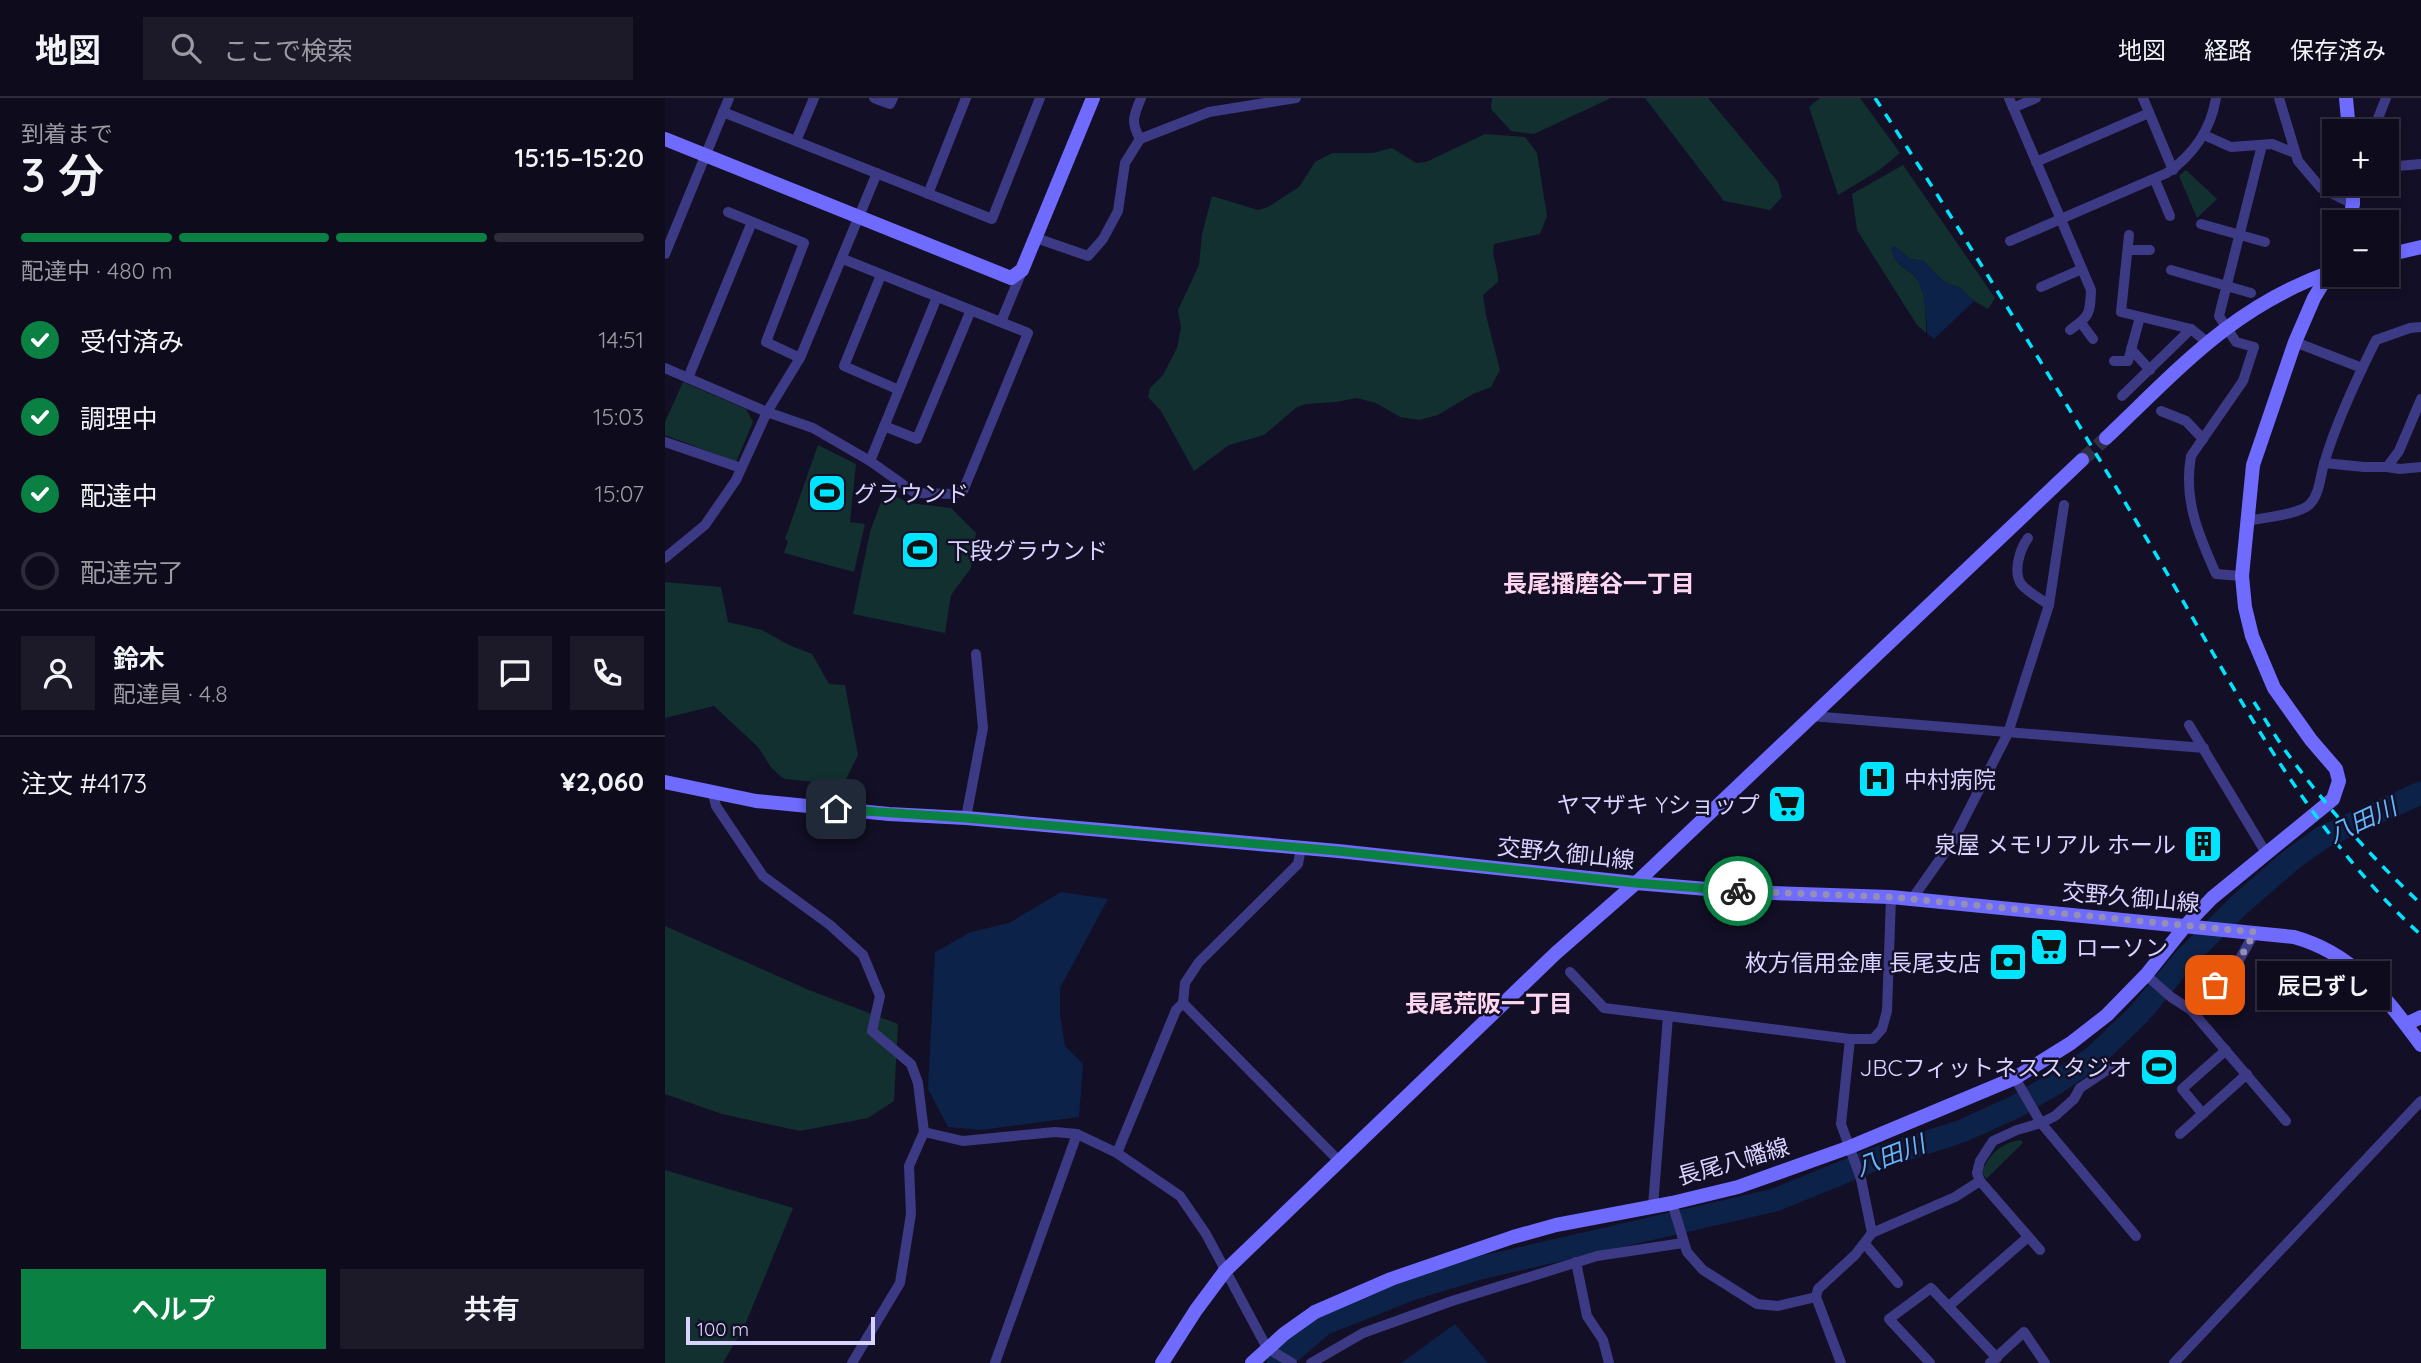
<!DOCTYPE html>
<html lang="ja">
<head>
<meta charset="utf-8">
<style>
	body { margin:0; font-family:Quicksand,"Noto Sans JP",sans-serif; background:#1c1929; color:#f1f3f6; height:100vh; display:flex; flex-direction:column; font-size:26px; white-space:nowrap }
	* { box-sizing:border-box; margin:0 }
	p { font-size:23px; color:#9b9ba3 }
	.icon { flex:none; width:38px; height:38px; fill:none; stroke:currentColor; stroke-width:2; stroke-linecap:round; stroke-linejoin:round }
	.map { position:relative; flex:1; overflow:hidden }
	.sheet { display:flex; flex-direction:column; background:#0e0b1c; width:665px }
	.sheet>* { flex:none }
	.tools { position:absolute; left:1657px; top:21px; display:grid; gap:14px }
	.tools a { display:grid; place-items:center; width:77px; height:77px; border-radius:0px; background:#0e0b1c; box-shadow:0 4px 10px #0003,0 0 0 2px #2e2b3b; font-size:35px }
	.scale { position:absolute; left:21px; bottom:18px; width:189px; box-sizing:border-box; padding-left:7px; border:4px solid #d9d4ff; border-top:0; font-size:19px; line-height:24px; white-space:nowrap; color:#d9d4ff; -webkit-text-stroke:5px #130f26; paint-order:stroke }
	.pin { position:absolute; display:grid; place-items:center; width:60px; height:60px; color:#fff; margin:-30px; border-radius:14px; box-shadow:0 4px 10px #0006 }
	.courier { position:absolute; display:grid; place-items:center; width:70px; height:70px; margin:-35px; border:5px solid #0b8043; border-radius:50%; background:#fff; color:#222; box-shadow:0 2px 9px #0007 }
	.bubble { position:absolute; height:49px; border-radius:0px; background:#0e0b1c; box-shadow:0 4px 10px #0003,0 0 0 2px #2e2b3b; font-size:23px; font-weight:600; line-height:49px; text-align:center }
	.summary em { font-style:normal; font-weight:600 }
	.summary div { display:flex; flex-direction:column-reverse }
	.summary { display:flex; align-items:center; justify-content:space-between; height:119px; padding:0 21px }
	h1 { font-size:46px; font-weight:600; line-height:52px }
	.bar { display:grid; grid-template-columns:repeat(4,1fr); gap:10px 7px; align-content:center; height:84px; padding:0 21px }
	.bar i { height:9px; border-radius:5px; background:#2e2b3b }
	.bar .current { background:#0b8043 }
	.bar p { grid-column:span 4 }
	.line { display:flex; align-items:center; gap:18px; padding:0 21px; border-top:2px solid #2e2b3b }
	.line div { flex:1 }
	.round { display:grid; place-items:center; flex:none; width:74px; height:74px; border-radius:0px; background:#1c1929 }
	ol { padding:0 21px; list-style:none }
	li { display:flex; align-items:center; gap:21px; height:77px }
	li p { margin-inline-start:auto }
	li .icon { padding:7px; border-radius:50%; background:#0b8043; color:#fff; stroke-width:4 }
	li:last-child { color:#9b9ba3 }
	li i { width:38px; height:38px; border:4px solid #2e2b3b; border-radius:50% }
	.button { display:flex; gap:14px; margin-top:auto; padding:14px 21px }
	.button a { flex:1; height:80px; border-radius:0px; background:#0b8043; color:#fff; font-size:28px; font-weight:600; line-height:80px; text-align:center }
	.button a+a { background:#1c1929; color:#f1f3f6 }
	header { display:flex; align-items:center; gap:42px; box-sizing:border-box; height:98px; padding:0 35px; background:#0e0b1c; border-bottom:2px solid #2e2b3b }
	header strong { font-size:33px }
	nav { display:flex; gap:38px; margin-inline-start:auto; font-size:24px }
	.search { width:490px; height:63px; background:#1c1929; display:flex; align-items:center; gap:18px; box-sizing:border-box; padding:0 24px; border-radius:0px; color:#9b9ba3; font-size:26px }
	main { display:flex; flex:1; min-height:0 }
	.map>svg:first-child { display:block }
	.green { fill:#12302f }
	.water { fill:#0c2248 }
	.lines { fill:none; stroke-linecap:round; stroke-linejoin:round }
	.river { stroke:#0c2248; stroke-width:23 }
	.secondary-tunnel { stroke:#312d47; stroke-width:14; stroke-dasharray:14 7; stroke-linecap:butt }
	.street { stroke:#3d3a85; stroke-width:10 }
	.secondary { stroke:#6f6bff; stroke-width:14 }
	.rail { stroke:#00e5ff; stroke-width:3.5; stroke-dasharray:10 9; stroke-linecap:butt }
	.done { stroke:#948fb3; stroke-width:7; stroke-dasharray:0 12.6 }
	.route { stroke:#0b8043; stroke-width:9 }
	.labels { text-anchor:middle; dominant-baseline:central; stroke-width:5; stroke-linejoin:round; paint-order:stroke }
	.poi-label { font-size:23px; fill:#d9d4ff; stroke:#130f26; text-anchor:start }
	.street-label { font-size:23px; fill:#d9d4ff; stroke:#130f26 }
	.neighbourhood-label { font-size:24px; font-weight:bold; fill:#ffd6f0; stroke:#130f26 }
	.water-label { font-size:24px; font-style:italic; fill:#62b6ff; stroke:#130f26 }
</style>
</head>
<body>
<header>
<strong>地図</strong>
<div class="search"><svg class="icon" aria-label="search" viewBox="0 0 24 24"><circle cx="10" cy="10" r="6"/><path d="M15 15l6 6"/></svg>ここで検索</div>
<nav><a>地図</a><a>経路</a><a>保存済み</a></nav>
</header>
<main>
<section class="sheet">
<div class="summary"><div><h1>3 分</h1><p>到着まで</p></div><em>15:15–15:20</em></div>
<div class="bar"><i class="current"></i><i class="current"></i><i class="current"></i><i></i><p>配達中 · 480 m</p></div>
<ol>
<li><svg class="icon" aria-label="check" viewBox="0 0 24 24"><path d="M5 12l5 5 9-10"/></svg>受付済み<p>14:51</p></li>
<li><svg class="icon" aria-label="check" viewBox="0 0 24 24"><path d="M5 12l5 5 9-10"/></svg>調理中<p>15:03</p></li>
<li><svg class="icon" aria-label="check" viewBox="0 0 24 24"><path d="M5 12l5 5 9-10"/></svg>配達中<p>15:07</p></li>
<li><i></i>配達完了</li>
</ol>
<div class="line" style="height:126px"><a class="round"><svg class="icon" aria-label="person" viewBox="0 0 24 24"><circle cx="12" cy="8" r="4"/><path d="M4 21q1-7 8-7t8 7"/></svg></a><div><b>鈴木</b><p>配達員 · 4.8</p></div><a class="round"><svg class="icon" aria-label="chat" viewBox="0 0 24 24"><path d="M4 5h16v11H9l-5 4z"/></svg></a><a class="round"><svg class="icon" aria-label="phone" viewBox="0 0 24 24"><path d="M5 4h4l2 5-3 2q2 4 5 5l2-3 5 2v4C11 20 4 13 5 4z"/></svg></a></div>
<div class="line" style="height:91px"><div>注文 #4173</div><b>¥2,060</b></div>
<div class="button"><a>ヘルプ</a><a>共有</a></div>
</section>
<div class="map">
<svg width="1756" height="1265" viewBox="0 0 1756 1265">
	<rect width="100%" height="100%" fill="#130f26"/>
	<g class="green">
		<polygon points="827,0 946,0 869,36 846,33 826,11"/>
		<polygon points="980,0 1043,0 1113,84 1117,99 1105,112 1059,103"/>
		<polygon points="1155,0 1195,0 1235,55 1213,73 1173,97 1144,9"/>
		<path d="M820,36L860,39L872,55L882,118L875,136L829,146C826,160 834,170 833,184L818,197L821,217L835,272L826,289L808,296L773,317L754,322L735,319L711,305L692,300L671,304L641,306L632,309L599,337L564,347L529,373L496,313L483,299L485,290L498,277L512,250L516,230L513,212L534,167L537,136L547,98L593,112L603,109L634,89L650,64L667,55H708L727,50L751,65L761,64Z"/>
		<path d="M1238,67L1330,200L1323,211L1309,203L1294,189L1284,186L1276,181L1259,163L1245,161L1231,149L1227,150C1230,172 1245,168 1254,184C1261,199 1261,218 1261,235L1252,227L1192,132L1187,96Z"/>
		<polygon points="1521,72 1552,101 1532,120 1514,78"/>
		<polygon points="18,284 81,311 88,324 71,364 0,337 0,324"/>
		<polygon points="153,347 191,366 185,424 200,426 189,474 119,455 123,443 120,441"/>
		<polygon points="228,397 244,405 286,410 311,435 306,470 286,497 280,535 188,516 205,434 217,401"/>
		<polygon points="0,484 56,489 63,524 97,532 124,547 147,556 164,586 180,587 193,657 176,691 169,697 164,697 149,684 120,681 115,678 105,668 94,650 49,608 0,620"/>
		<polygon points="0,828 144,892 233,926 229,1003 203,1020 135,1033 57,1016 0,996"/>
		<path d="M1356,1042L1358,1045L1321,1081L1317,1074C1323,1057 1337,1044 1356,1042Z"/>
		<polygon points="0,1072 128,1110 80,1227 58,1265 0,1265"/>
	</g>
	<g class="water">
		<path d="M1231,149L1245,161L1259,163L1276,181L1284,186L1294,189L1309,203L1269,241L1262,235C1261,218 1261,199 1254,184C1246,168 1231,172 1226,150Z"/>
		<polygon points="396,794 443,801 395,890 395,917 400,948 418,966 414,1019 316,1032 283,1029 263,991 270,854 306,834 344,825"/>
		<polygon points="790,1226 823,1265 736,1265"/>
	</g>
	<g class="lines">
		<polyline class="river" points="613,1265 658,1226 746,1191 815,1170 1110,1102 1213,1060 1297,1033 1350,1009 1391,985 1429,959 1474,916 1518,863 1574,807 1627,761 1658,739 1756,695"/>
		<polyline class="secondary-tunnel" points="1417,362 1441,340"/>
		<g class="street">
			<polyline points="209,0 225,6 228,0"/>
			<path d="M1344,0L1426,192C1425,216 1425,218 1405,232"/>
			<polyline points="1478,0 1508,72"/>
			<polyline points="1614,0 1633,63 1656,90 1688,106"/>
			<polyline points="1348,10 1371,0"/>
			<polyline points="58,14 327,121 375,0"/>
			<polyline points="1708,33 1721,0"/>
			<polyline points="1539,37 1566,49 1607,46 1630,55"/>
			<path d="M475,41C465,23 469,18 476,0"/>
			<polyline points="131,43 149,0"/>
			<polyline points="1371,64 1484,15"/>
			<polyline points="1722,69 1756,66"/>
			<polyline points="1490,82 1505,118"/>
			<polyline points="263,96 301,0"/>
			<polyline points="63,114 139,145 101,244 135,260 212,75"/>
			<polyline points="1536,126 1600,144"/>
			<polyline points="1464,137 1456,214 1526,231 1542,244"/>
			<polyline points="371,140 423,158 438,141 453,113 460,65 475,41 544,14 631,0"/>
			<path d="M1345,143L1502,75C1528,57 1546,31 1551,0"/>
			<polyline points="1463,152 1485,152"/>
			<polyline points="0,156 64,0"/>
			<polyline points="1506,172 1586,195"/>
			<polyline points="216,177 179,268 234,292"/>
			<polyline points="1376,189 1417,171"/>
			<polyline points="336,224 357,173"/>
			<polyline points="1416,225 1428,241"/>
			<polyline points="1630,244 1697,270"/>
			<polyline points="1466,251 1485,272"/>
			<polyline points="1449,263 1463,263 1475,219"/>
			<polyline points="0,270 102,314 148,330 205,363 250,395 289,396 298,393 363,235 178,161"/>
			<polyline points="23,280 87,124"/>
			<polyline points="1457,298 1526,231"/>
			<polyline points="1496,313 1521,323 1538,341"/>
			<polyline points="219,328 252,341 306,212"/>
			<polyline points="0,344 76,370"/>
			<polyline points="205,363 272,199"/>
			<polyline points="1659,365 1699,369 1722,369 1734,353 1756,301"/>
			<polyline points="1722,369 1735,371 1756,369"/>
			<path d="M1583,423C1599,419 1634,417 1645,406C1655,395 1655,379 1659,366C1670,327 1693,278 1711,242L1745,230L1756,229"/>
			<path d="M1363,440C1355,451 1347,475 1357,487C1364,495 1376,501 1384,507"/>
			<polyline points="0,460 40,427 71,382 102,314 135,260"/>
			<path d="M1577,478L1551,476C1534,438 1518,402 1526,358L1578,283L1589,249L1571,244L1554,218L1597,47"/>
			<polyline points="1146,618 1539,650"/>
			<polyline points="1524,627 1601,755"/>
			<polyline points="48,696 51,708 98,778 165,827 198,857 215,898 207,933 246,966 253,985 259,1034 244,1068 246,1116 235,1185 187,1265"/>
			<polyline points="301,720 318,630 311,556"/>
			<polyline points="1247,801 1288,743 1343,635 1384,507 1399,407"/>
			<polyline points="905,874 939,910 1003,918 988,1108"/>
			<polyline points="1481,877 1506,899 1526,912 1621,1023"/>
			<polyline points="518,905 675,1064"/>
			<polyline points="1526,912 1573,864 1590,834"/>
			<polyline points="1003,918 1185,941"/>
			<polyline points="1350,980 1376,1025 1471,1138"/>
			<polyline points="1538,1016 1517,991 1561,952"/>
			<polyline points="259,1034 298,1043 390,1034 412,1036 452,1055 515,1098 541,1136 602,1250 627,1265"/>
			<polyline points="1515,1036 1582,976"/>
			<polyline points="452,1055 511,912 518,905 520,885 534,864 633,766 636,750"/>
			<polyline points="1007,1105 1022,1154 1038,1172 1092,1206 1113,1208 1151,1199"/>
			<polyline points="1207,1135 1290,1099 1315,1083"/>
			<polyline points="1200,1146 1233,1185"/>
			<polyline points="1375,1152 1315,1083 1312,1075 1315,1063 1328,1043 1352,1032 1376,1025 1390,1018 1409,1001 1415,990 1448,968"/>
			<polyline points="911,1164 922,1218 938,1242 944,1265"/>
			<polyline points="1284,1208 1363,1139"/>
			<polyline points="330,1265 412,1036"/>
			<polyline points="646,1265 698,1235 787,1203 932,1158 1018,1145"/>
			<polyline points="1176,1265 1151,1199 1153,1191 1190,1157 1207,1135 1196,1081 1176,1026 1185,941 1208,941 1217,931 1222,913 1226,799"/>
			<polyline points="1265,1265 1224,1221 1266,1190 1332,1260"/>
			<polyline points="1325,1265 1359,1234 1380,1265"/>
			<polyline points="1509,1265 1756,1003"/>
		</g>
		<g class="secondary">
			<polyline points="1681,0 1684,33"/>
			<polyline points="0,41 346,180 357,172 428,0"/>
			<polyline points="1684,124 1688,106 1688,86"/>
			<polyline points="1722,157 1756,149"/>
			<path d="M1441,340C1515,270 1568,208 1668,173"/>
			<path d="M0,684L91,703L224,716L301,720L673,753L971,785L1077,794L1226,799L1629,839C1690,856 1720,899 1756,947"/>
			<polyline points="1741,926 1756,919"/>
			<polyline points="497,1265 531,1212 560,1173 891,855 971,785 1417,362"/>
			<polyline points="587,1265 619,1236 650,1214 726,1181 848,1139 891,1127 1007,1105 1073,1089 1185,1049 1350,980 1406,945 1442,917 1481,877 1521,827 1547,800 1668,701 1674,683 1671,671 1646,642 1609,590 1587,538 1580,509 1577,478 1588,367 1630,244 1649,200 1670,165"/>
		</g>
		<g class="rail">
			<path d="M1210,0C1310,153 1403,308 1496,465C1572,595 1643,734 1756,837"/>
			<path d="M1589,604C1602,624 1614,645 1628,663C1666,714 1710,763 1756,806"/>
		</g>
	</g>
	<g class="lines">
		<polyline class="done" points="1073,793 1226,799 1590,834 1573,864 1550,887"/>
		<polyline class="route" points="171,711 301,720 673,753 971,785 1073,793"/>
	</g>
	<defs>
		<symbol id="stadium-square" viewBox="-11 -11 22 22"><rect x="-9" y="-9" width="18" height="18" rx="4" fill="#00e5ff" stroke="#130f26"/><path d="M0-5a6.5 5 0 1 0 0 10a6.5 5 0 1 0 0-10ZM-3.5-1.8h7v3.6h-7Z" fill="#111"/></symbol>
		<symbol id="hospital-square" viewBox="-11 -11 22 22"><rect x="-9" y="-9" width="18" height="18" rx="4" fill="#00e5ff" stroke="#130f26"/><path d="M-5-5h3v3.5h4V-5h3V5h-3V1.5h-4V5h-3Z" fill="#111"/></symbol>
		<symbol id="supermarket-square" viewBox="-11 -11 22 22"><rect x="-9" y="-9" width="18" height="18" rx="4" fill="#00e5ff" stroke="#130f26"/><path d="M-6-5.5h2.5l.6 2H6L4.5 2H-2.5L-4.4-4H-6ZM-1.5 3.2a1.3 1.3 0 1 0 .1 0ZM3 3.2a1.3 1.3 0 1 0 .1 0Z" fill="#111"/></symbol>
		<symbol id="building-square" viewBox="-11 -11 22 22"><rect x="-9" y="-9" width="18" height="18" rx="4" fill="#00e5ff" stroke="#130f26"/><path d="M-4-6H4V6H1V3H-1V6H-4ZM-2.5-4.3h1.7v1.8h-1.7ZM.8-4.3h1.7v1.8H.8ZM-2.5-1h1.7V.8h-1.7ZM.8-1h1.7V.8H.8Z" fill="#111"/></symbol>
		<symbol id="bank-square" viewBox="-11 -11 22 22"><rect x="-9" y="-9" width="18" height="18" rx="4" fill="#00e5ff" stroke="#130f26"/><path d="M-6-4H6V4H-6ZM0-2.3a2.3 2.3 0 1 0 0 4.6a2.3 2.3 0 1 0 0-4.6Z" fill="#111"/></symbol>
	</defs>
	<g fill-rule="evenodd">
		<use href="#stadium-square" x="140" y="373" width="44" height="44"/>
		<use href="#stadium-square" x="233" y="430" width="44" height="44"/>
		<use href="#hospital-square" x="1190" y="659" width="44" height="44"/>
		<use href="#supermarket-square" x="1100" y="684" width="44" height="44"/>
		<use href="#building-square" x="1516" y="724" width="44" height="44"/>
		<use href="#supermarket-square" x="1362" y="827" width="44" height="44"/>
		<use href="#bank-square" x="1321" y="842" width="44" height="44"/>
		<use href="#stadium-square" x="1472" y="947" width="44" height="44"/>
	</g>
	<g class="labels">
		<g class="poi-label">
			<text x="189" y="395">グラウンド</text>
			<text x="282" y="452">下段グラウンド</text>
			<text x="1239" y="681">中村病院</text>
			<text x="1095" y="706" text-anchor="end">ヤマザキ Yショップ</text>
			<text x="1511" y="746" text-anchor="end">泉屋 メモリアル ホール</text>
			<text x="1411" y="849">ローソン</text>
			<text x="1316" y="864" text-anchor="end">枚方信用金庫 長尾支店</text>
			<text x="1467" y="969" text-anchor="end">JBCフィットネススタジオ</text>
		</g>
		<g class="street-label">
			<text transform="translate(901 755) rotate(6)">交野久御山線</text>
			<text transform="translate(1466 799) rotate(5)">交野久御山線</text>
			<text transform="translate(1068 1063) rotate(-16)">長尾八幡線</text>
		</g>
		<g class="neighbourhood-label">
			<text x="934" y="485">長尾播磨谷一丁目</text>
			<text x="824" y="905">長尾荒阪一丁目</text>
		</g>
		<g class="water-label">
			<text transform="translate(1697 722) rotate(-25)">八田川</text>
			<text transform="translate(1225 1057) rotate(-21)">八田川</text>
		</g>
	</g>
</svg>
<div class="tools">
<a>+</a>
<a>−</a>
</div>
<div class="scale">100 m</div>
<div class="pin" style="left:1550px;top:887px;background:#ea580c"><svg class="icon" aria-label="bag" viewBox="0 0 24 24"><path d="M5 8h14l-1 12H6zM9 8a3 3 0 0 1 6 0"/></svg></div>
<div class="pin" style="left:171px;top:711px;background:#1f2937"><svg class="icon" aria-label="home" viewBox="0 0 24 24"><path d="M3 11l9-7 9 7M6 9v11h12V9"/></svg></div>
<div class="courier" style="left:1073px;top:793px"><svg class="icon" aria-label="bike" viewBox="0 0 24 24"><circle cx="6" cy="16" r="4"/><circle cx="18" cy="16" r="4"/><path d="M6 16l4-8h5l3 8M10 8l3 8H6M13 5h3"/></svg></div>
<div class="bubble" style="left:1592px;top:863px;width:133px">辰巳ずし</div>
</div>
</main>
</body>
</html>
